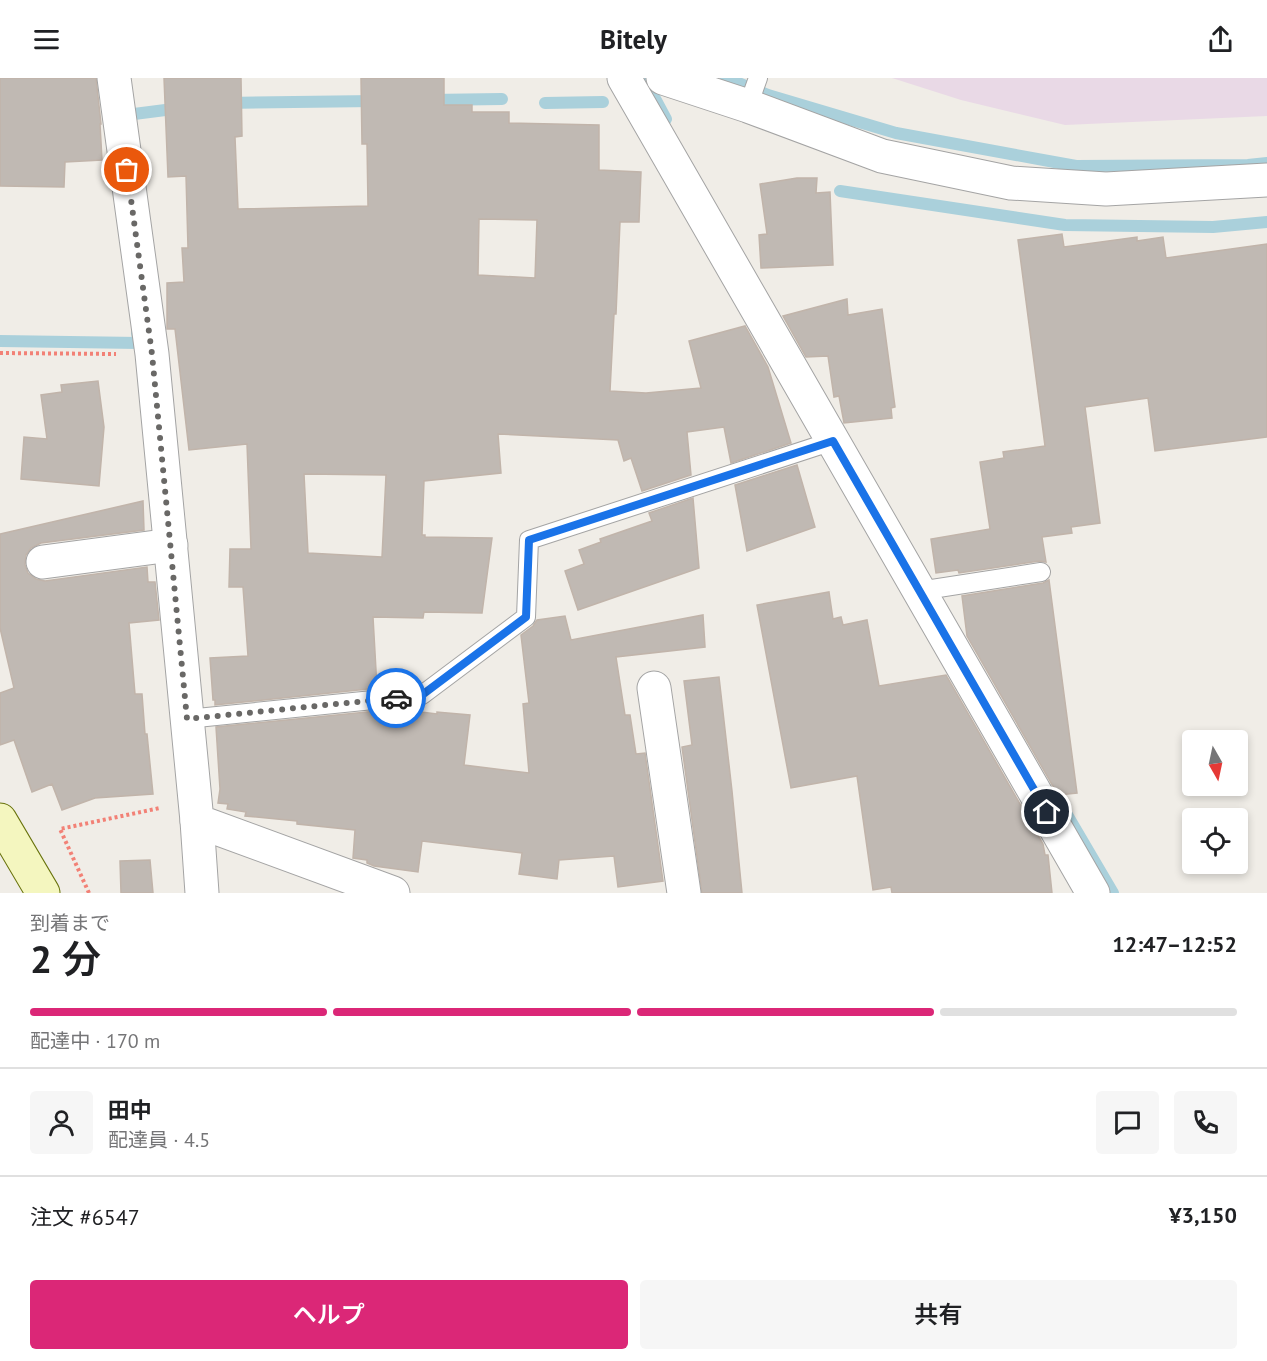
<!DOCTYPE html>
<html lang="ja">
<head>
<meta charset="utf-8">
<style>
	body { margin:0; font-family:"PT Sans","Noto Sans JP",sans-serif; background:#f6f6f6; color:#202124; height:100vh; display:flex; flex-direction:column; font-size:22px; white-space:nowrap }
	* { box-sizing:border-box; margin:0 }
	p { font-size:20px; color:#757577 }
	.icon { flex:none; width:33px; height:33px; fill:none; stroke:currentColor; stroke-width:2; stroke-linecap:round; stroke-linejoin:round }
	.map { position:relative; height:815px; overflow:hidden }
	.side { display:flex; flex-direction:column; background:#fff; flex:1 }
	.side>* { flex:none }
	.needle { width:39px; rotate:171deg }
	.tools { position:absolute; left:1182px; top:652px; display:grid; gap:12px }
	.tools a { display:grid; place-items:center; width:66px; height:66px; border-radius:6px; background:#fff; box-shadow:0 3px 9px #0003; font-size:30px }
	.pin { position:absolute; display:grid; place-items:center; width:51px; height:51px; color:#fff; margin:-26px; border:3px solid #fff; border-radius:50%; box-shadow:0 2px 6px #0007 }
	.courier { position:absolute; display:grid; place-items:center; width:60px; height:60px; margin:-30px; border:4px solid #1a73e8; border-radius:50%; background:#fff; color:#222; box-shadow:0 2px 8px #0007 }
	.head em { font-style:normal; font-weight:600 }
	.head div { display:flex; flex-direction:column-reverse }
	.head { display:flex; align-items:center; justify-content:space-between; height:102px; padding:0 30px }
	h1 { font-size:39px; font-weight:600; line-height:45px }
	.bar { display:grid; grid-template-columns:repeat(4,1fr); gap:9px 6px; align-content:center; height:72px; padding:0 30px }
	.bar i { height:8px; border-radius:4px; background:#e0e0e0 }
	.bar .selected { background:#db2777 }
	.bar p { grid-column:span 4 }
	.line { display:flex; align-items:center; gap:15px; padding:0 30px; border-top:2px solid #e0e0e0 }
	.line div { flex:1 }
	.round { display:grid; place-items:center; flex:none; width:63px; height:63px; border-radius:6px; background:#f6f6f6 }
	.button { display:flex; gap:12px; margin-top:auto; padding:12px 30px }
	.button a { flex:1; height:69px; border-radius:6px; background:#db2777; color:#fff; font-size:24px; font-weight:600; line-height:69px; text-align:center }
	.button a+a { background:#f6f6f6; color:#202124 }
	header { display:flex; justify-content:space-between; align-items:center; height:78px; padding:0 30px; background:#fff; font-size:27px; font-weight:600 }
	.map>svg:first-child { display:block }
	.industrial { fill:#e9d9e6 }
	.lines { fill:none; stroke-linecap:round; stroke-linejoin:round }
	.stream { stroke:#aad0db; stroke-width:12 }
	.building { fill:#c0b9b3; stroke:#c1b4aa; stroke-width:1.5; fill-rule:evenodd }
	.service-casing { stroke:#a4a4a4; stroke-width:20 }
	.minor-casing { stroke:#a4a4a4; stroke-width:35 }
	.tertiary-casing { stroke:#a4a4a4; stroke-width:35 }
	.secondary-casing { stroke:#68720b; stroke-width:35 }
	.path { stroke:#f28176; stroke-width:4; stroke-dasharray:3 3; stroke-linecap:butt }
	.service { stroke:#fff; stroke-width:18 }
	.minor { stroke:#fff; stroke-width:33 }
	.tertiary { stroke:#fff; stroke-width:33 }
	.secondary { stroke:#f4f6bf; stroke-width:33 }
	.done { stroke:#696866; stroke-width:6; stroke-dasharray:0 10.8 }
	.route { stroke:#1a73e8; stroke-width:8 }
</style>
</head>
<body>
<header><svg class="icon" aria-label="menu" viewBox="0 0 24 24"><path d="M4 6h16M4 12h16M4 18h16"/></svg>Bitely<svg class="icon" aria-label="share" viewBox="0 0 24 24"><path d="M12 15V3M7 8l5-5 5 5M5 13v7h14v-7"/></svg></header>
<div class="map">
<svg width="1267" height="815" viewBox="0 0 1267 815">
	<rect width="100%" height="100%" fill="#f0ede7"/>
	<polygon class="industrial" points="892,0 1267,0 1267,38 1065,47 961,22"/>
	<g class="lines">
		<g class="stream">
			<polyline points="644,0 666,41"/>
			<polyline points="726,0 768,17 896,55 1076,88 1248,87 1267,85"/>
			<polyline points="429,22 502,21"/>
			<polyline points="225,25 375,23"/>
			<polyline points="545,25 603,24"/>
			<polyline points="134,36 181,30"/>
			<polyline points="840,113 1065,147 1213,149 1267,144"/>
			<polyline points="0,263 139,265 137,255"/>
			<polyline points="1066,735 1113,815"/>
		</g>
	</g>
	<g class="building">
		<polygon points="0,0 96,0 101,46 100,46 102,82 65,84 64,109 0,108"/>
		<path d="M164,0H241L242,58L235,59L238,131L368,128L367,66H362L361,0H444V27H472V34H509V45L599,47V92L641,94L639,144H620L616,236H614L610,313L646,315L701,310L689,263L745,248L768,289L791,365L731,385L724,349L687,354L691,397L642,413L631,380L624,383L618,362L498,356L501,395L424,403L422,457H425V459L492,460L482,535L424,534L423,540L373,539L377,610L215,627V622H213L210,580L248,578L243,509H229L230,471H251L247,366L189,372L175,251H167V205L184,204L182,170H188L186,98L168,99ZM479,141L537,142L535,200L478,197ZM304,396L386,397L382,479L308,475Z"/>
		<polygon points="797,100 817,100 816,115 830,114 833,187 761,190 759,157 767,156 760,106"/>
		<polygon points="1062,156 1064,169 1137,159 1137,163 1163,159 1166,180 1267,166 1267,359 1155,373 1148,320 1085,329 1100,445 1071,449 1072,455 1042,459 1046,484 1039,483 959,495 958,492 936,495 931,461 990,451 980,384 1004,380 1003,374 1045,368 1018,162"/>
		<polygon points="847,221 848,237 882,231 895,329 891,330 892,340 844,345 839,318 834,319 828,278 806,279 783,238"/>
		<polygon points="98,303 104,349 99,408 21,401 24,359 47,361 41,317 62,314 61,307"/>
		<polygon points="797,387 815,449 747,473 735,407"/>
		<polygon points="693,420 699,490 578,532 565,493 584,486 579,472 601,464 600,461 652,443 649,435"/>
		<polygon points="143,423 144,452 41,465 31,470 26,477 25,487 28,495 36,501 45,503 147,489 148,504 155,504 159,542 129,545 135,616 142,616 145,656 147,656 153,716 95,720 62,732 52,706 32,714 14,662 0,667 0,615 14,610 0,550 0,456"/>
		<polygon points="1049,502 1077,715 1058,717 967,558 962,518 1043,505"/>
		<polygon points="829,514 833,541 841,539 843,547 867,542 879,608 946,597 1043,766 1045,777 1048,777 1052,815 892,815 891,809 873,812 857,698 791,710 757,527"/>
		<polygon points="703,537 705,569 616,579 625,637 630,637 636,676 645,675 663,803 618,809 614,778 559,782 557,801 519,796 522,775 422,763 418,794 374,788 367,785 367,782 353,780 355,752 297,746 297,743 245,738 246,734 227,731 228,726 218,725 220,711 216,649 397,631 437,636 437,634 470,637 464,687 529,695 523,626 529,625 521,557 533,548 537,542 565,538 571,562"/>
		<polygon points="719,599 732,713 742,815 702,815 682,669 692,667 684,603"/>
		<polygon points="150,782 153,815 121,815 120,783"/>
	</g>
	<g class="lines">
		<defs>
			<g id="service">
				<polyline points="748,28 758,0"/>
				<polyline points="919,513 1041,494"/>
				<polyline points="187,641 422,617 526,539 529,462 833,363"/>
			</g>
			<g id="minor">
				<polyline points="114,0 152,276 197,743 393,815"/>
				<polyline points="624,0 1093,815"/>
				<polyline points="43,484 171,467"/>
				<polyline points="654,610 684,815"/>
				<polyline points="197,743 202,815"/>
			</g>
			<polyline id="tertiary" points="663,0 748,28 882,78 1011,105 1106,111 1267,102"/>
			<polyline id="secondary" points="0,742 43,815"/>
		</defs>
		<use href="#service" class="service-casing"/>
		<use href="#minor" class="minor-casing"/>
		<use href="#tertiary" class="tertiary-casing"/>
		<use href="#secondary" class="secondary-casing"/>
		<g class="path">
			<polyline points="0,275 116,276"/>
			<polyline points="89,815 60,751 160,730"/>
		</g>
		<use href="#service" class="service"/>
		<use href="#minor" class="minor"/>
		<use href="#tertiary" class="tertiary"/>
		<use href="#secondary" class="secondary"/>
	</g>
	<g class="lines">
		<polyline class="done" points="127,92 152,276 187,641 396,620"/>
		<polyline class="route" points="396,620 422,617 526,539 529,462 833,363 1047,734"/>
	</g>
</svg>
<div class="tools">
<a><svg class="needle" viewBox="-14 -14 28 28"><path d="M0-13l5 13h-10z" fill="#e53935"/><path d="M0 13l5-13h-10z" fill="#757577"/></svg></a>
<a><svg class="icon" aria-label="locate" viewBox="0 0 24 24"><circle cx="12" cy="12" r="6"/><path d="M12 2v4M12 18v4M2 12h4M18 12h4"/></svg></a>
</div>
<div class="pin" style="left:127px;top:92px;background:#ea580c"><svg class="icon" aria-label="bag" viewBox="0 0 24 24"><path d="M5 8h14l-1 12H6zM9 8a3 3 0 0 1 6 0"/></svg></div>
<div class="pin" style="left:1047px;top:734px;background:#1f2937"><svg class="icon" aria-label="home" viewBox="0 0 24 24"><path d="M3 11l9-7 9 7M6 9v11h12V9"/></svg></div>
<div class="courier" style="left:396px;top:620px"><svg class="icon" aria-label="car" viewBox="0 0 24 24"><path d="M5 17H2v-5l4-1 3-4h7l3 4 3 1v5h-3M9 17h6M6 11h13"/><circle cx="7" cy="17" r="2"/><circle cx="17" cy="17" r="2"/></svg></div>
</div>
<section class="side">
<div class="head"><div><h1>2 分</h1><p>到着まで</p></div><em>12:47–12:52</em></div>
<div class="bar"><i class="selected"></i><i class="selected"></i><i class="selected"></i><i></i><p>配達中 · 170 m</p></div>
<div class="line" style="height:108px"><a class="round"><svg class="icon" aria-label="person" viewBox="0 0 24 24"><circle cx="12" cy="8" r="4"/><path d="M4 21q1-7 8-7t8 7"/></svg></a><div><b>田中</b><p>配達員 · 4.5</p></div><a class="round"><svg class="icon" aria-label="chat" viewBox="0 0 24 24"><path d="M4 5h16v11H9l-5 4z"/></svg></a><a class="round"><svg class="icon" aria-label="phone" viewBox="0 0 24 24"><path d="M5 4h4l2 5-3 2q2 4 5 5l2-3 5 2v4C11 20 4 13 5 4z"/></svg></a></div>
<div class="line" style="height:78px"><div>注文 #6547</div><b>¥3,150</b></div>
<div class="button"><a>ヘルプ</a><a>共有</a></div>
</section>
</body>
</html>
